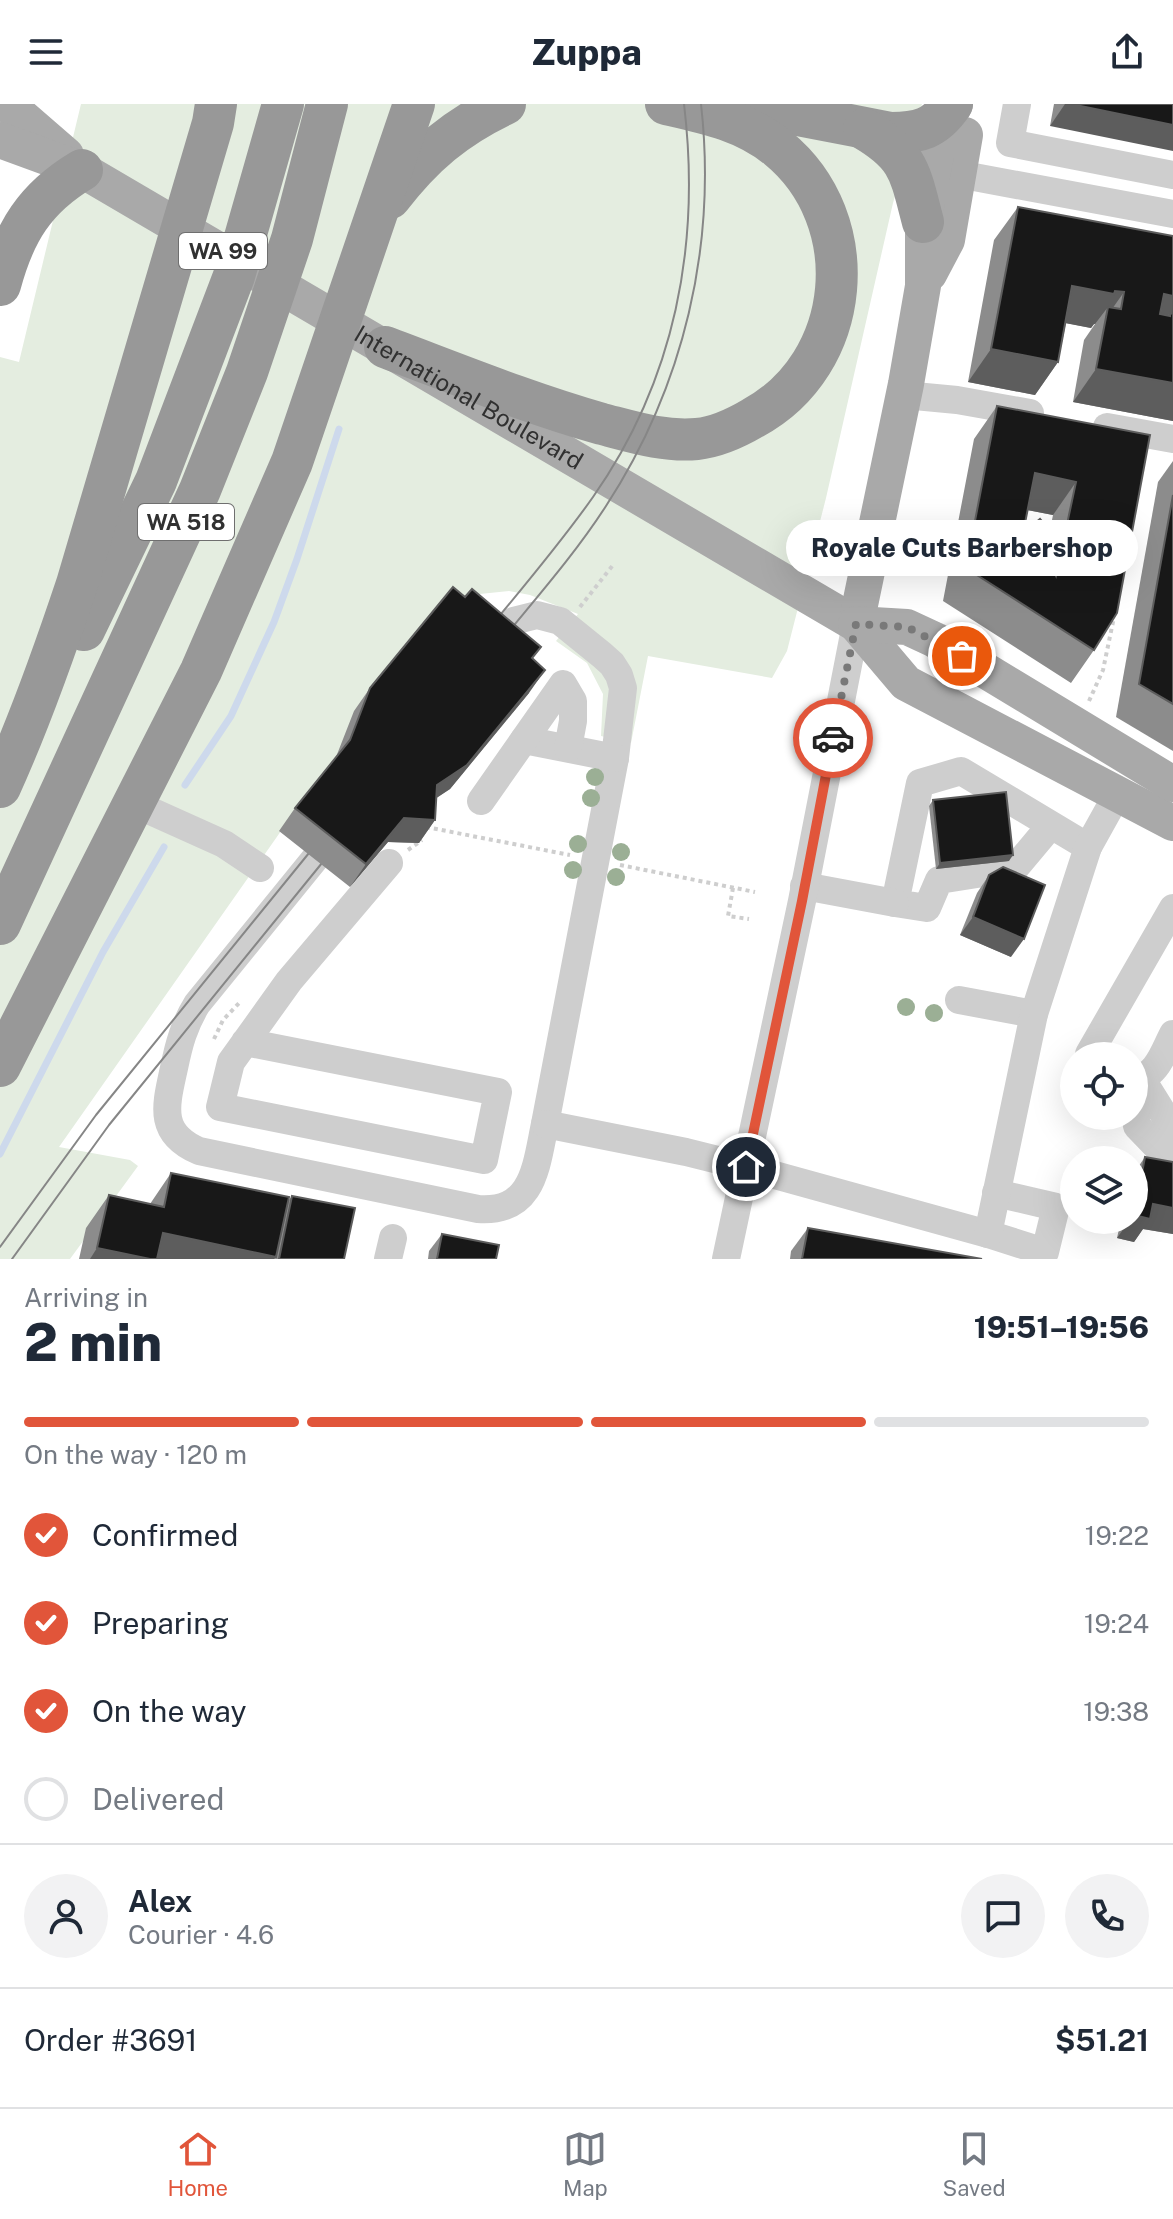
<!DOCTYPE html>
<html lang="en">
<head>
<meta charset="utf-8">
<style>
	body { margin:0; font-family:"Public Sans",sans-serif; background:#f2f2f3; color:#1f2937; height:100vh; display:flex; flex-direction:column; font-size:30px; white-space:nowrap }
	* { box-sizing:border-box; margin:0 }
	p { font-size:26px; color:#747a83 }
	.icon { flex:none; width:44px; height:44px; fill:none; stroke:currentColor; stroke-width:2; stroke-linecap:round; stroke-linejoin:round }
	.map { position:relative; height:1155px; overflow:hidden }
	.panel { display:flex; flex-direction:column; background:#fff; flex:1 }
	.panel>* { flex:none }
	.controls { position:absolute; left:1060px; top:938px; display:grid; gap:16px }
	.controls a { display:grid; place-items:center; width:88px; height:88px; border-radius:50%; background:#fff; box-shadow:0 8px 32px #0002; font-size:40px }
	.pin { position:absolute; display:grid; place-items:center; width:68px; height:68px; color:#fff; margin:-34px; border:4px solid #fff; border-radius:50%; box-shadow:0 2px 8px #0007 }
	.courier { position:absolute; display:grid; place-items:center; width:80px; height:80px; margin:-40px; border:6px solid #e1553a; border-radius:50%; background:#fff; color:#222; box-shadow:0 2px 10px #0007 }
	.bubble { position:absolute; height:56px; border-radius:28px; background:#fff; box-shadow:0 8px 32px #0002; font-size:26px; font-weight:800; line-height:56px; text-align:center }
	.headline em { font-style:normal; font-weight:800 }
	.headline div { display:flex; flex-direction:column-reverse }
	.headline { display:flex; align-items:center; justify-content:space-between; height:136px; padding:0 24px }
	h1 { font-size:52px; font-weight:800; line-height:60px }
	.bar { display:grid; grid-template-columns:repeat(4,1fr); gap:12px 8px; align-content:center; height:96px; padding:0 24px }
	.bar i { height:10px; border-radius:6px; background:#e0e1e3 }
	.bar .on { background:#e1553a }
	.bar p { grid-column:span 4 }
	.line { display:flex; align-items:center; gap:20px; padding:0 24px; border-top:2px solid #e0e1e3 }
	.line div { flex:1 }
	.round { display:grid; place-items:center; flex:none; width:84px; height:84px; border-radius:42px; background:#f2f2f3 }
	ol { padding:0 24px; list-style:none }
	li { display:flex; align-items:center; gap:24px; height:88px }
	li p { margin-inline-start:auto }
	li .icon { padding:8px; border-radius:50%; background:#e1553a; color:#fff; stroke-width:4 }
	li:last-child { color:#747a83 }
	li i { width:44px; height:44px; border:4px solid #e0e1e3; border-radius:50% }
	header { display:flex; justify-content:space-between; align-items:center; height:104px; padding:0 24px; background:#fff; font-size:36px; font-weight:800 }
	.tabs { display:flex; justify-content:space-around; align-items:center; height:112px; border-top:2px solid #e0e1e3; background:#fff; font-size:22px; color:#747a83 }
	.tabs a { display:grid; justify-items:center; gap:4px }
	.tabs .on { color:#e1553a }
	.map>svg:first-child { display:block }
	.green { fill:#e4ede0 }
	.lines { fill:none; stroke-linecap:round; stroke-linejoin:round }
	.stream { stroke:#cdd9ec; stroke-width:7 }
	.path { stroke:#cecece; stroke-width:4; stroke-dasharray:4 4; stroke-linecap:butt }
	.minor { stroke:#cecece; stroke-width:28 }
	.major { stroke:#a9a9a9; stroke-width:36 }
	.highway { stroke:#989898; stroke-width:42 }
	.tram { stroke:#868686; stroke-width:2 }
	.tree { fill:#9baf95 }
	.wall { fill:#8c8c8c; fill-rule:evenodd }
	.shaded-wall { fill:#5d5d5d }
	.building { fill:#181818; stroke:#5d5d5d; stroke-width:2; fill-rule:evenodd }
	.done { stroke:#797979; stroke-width:8; stroke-dasharray:0 14.4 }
	.route { stroke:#e1553a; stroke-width:10 }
	.labels { text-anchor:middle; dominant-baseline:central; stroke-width:8; stroke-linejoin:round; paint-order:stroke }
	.shield { fill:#fff; stroke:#6f6f6f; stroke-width:2 }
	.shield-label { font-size:22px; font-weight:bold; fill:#313131 }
	.street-label { font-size:24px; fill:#313131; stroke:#fff }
</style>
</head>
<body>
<header><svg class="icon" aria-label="menu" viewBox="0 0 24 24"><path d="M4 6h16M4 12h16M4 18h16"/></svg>Zuppa<svg class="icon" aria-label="share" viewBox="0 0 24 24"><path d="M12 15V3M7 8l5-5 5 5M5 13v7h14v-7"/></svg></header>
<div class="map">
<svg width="1173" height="1155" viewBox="0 0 1173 1155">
	<rect width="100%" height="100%" fill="#fff"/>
	<polygon class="green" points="81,0 922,0 893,99 826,394 787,547 772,574 648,552 631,639 601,632 603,590 587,559 556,537 578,510 530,491 509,487 470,491 281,727 59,1043 130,1056 138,1062 70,1155 0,1155 0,253 19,258"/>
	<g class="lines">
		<g class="stream">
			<polyline points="185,681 231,612 274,518 297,455 339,325"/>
			<polyline points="0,1050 103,848 164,743"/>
		</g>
		<g class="path">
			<polyline points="580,503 613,461"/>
			<polyline points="1089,597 1103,566 1114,513"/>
			<polyline points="426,723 570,751"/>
			<polyline points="408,746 422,736"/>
			<polyline points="620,761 755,788"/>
			<polyline points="733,784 728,812 749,815"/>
			<polyline points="214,935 223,916 241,897"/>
		</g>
		<g class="minor">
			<polyline points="1017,0 1010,39 1173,71"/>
			<polyline points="958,70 1173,110"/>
			<polyline points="904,291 957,296 1030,309"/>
			<polyline points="1107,323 1173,335"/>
			<path d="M537,511L560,517L602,551L612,560L619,571L623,584L615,654L545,1020C536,1062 534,1109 478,1105L199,1047C157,1029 166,1001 174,964C179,940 184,921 197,900L495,533L513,517Z"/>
			<polyline points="524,636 615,654"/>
			<polyline points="481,697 563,580 573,597 573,617 568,644"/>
			<polyline points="135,700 224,740 260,764"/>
			<polyline points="1051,721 1015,764 939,776 927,804 895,799 920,679 961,667 1088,743"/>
			<polyline points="804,782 895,799"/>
			<polyline points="959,896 1034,910"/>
			<polyline points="245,938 498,988 484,1056 220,1003 231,958 289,877 389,759"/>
			<polyline points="1092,952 1089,950 1173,804"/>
			<path d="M1134,974C1156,975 1164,947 1173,930"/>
			<polyline points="1141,974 1168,1017 1173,1035"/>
			<polyline points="1134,999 1137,1022 1162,1048 1173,1053"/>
			<polyline points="545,1020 686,1048 746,1063 988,1130 1045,1148 1056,1103 996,1089"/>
			<polyline points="988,1130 1034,910 1088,743 1118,689"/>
			<polyline points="388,1155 393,1134"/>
			<polyline points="726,1155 802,797 856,520"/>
		</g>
		<g class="major">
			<polyline points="7,0 66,51"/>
			<path id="s1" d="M0,36L82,66L856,520L906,579L1173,719"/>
			<polyline points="929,170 947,136 965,31"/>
			<polyline points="856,520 906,280 923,182 923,118 941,26 955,0"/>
			<polyline points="856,520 907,523 935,536 1173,680"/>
		</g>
		<g class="highway">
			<path d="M741,0L891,29C919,29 935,25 952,0"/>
			<path d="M864,25C910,52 910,69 923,118"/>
			<path d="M390,94C423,51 456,23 505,0"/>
			<path d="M0,181C14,128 35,94 82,66"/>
			<path d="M385,243C457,270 528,299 602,320C633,328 664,338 697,335C717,333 736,324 753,314C853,260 866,116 778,44C745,17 706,9 666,0"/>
			<polyline points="84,526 156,377 234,172 283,0"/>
			<path d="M0,683C30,617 54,549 77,480L213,19L216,0"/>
			<polyline points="0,820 200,386 247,268 292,135 327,0"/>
			<polyline points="0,962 201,567 292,358 414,0"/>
		</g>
		<g class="tram">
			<path d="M487,527C523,483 560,440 593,393C675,276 701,141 684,0"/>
			<path d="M501,537C537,493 575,450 606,402C684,282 717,142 701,0"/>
			<polyline points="0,1143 96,1011 322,733"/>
			<polyline points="12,1155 109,1021 335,743"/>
		</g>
	</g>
	<g class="tree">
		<circle cx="595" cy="673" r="9"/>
		<circle cx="591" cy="694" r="9"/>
		<circle cx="578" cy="740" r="9"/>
		<circle cx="621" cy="748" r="9"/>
		<circle cx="573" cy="766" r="9"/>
		<circle cx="616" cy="773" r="9"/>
		<circle cx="906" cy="903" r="9"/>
		<circle cx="934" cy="909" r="9"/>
	</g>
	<g class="wall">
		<polygon points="1054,0 1173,0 1050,22"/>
		<polygon points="1018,103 1173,132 1173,317 1073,298 1084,236 1095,220 1094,220 1091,224 1066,219 1058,258 1035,291 968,278 994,136"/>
		<path d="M997,302L1150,331L1094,546L1071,579L943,497L974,335ZM1027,406L1053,411L1050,426L1023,429Z"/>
		<polygon points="1173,357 1173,647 1116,613 1158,378"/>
		<polygon points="533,554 529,589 450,685 436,694 435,716 419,739 388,738 350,783 279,727 295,704 336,653 354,607 370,584"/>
		<polygon points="933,696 1009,757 936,765 929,702"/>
		<polygon points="989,771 1011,853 960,831 977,789"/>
		<polygon points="1145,1053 1173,1058 1173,1130 1143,1125 1134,1138 1117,1134 1121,1116 1134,1116 1134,1069"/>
		<polygon points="171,1069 288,1097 292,1092 344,1155 79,1155 86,1124 109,1091 150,1100"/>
		<polygon points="808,1124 982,1155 790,1155 791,1147"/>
		<polygon points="442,1130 496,1155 428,1155 429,1147"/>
	</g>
	<g class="shaded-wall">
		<polygon points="1065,0 1071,0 1173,21 1173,47 1050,22"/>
		<polygon points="1072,182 1115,187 1124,188 1105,215 1108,203 1095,220 1094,220 1091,224 1049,216"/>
		<polygon points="1164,190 1173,192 1173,216 1170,209 1158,226"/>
		<polygon points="991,245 1058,258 1035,291 968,278"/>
		<polygon points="1096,265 1173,279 1173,317 1073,298"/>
		<polygon points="1035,369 1076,378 1053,411 1012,403"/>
		<polygon points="545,566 529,589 450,685 420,705 437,681"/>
		<polygon points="404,714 435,716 419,739 388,738 350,783 366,760"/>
		<polygon points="1013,751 1009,757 936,765 940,759"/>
		<polygon points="973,813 1024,835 1011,853 960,831"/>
		<polygon points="1153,1100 1173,1104 1173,1130 1143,1125 1134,1138 1117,1134 1130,1116 1134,1116 1134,1111"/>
		<polygon points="163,1129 276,1153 274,1155 90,1155 97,1144"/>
	</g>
	<g class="building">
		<polygon points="1071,0 1173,0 1173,21"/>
		<polygon points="1018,103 1173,132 1173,192 1164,190 1160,210 1170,212 1170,209 1173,210 1173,279 1096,265 1108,203 1121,205 1124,188 1115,187 1114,190 1072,182 1058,258 991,245"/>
		<path d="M997,302L1150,331L1117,509L1094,546L966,464ZM1035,369L1076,378L1056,472L1043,445L1053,438L1047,432L1051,428L1040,415L1023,429Z"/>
		<polygon points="1173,391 1173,600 1139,580"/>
		<polygon points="453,483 465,493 472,485 541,543 532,554 545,566 467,661 437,681 435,716 404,714 366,760 295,704 350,636 370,584"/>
		<polygon points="1006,688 1013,751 940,759 933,696"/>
		<polygon points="1003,763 1045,781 1024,835 973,813 989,771"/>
		<polygon points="1145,1053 1173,1058 1173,1104 1153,1100 1150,1115 1134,1111"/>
		<polygon points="171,1069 289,1093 276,1153 163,1129 157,1155 150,1155 97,1144 109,1091 164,1103"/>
		<polygon points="292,1092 355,1104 344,1155 279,1155"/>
		<polygon points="808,1124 982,1155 802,1155"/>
		<polygon points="442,1130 499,1141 496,1155 437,1155"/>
	</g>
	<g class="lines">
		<polyline class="done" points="833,634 856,520 907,523 962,552"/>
		<polyline class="route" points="746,1063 802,797 833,634"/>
	</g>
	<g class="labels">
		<g class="shield">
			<rect x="179" y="129" width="88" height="36" rx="6"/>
			<rect x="138" y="400" width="96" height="36" rx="6"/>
		</g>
		<g class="shield-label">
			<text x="223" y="147">WA 99</text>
			<text x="186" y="418">WA 518</text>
		</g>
		<g class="street-label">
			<text stroke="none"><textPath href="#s1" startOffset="536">International Boulevard</textPath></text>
		</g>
	</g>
</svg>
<div class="controls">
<a><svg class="icon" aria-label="locate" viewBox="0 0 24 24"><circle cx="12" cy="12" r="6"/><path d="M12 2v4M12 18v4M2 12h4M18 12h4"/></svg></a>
<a><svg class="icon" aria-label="layers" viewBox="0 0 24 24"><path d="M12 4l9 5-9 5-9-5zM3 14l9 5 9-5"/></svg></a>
</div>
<div class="pin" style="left:962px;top:552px;background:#ea580c"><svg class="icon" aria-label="bag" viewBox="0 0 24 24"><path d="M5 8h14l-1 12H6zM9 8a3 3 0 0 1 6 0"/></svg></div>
<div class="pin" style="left:746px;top:1063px;background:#1f2937"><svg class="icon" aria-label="home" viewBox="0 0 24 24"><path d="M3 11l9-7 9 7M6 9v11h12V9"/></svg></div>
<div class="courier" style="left:833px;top:634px"><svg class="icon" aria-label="car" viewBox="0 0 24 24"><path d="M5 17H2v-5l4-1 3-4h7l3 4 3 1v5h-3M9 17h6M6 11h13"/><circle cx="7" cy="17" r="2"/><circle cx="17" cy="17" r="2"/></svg></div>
<div class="bubble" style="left:786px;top:416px;width:352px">Royale Cuts Barbershop</div>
</div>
<section class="panel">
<div class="headline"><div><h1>2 min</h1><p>Arriving in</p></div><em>19:51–19:56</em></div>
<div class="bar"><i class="on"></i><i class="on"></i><i class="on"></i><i></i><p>On the way · 120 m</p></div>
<ol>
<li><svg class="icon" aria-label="check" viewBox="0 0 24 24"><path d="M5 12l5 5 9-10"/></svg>Confirmed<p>19:22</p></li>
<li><svg class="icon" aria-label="check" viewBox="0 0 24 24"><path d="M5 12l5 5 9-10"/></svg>Preparing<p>19:24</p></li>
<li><svg class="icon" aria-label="check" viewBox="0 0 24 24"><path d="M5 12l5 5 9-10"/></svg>On the way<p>19:38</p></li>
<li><i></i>Delivered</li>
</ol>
<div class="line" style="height:144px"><a class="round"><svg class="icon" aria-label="person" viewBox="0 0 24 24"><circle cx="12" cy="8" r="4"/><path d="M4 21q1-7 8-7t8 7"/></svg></a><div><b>Alex</b><p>Courier · 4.6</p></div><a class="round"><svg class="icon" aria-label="chat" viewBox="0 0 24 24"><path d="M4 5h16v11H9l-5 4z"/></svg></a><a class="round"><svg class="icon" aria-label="phone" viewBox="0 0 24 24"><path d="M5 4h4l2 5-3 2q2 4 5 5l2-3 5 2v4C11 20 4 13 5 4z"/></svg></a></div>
<div class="line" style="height:104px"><div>Order #3691</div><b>$51.21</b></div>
</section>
<nav class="tabs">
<a class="on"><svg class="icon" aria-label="home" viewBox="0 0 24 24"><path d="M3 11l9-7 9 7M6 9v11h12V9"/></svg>Home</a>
<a><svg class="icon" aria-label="map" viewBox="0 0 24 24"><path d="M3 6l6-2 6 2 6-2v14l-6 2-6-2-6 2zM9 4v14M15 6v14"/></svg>Map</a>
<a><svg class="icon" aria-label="saved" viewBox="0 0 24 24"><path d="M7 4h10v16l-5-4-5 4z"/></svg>Saved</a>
</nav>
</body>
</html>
